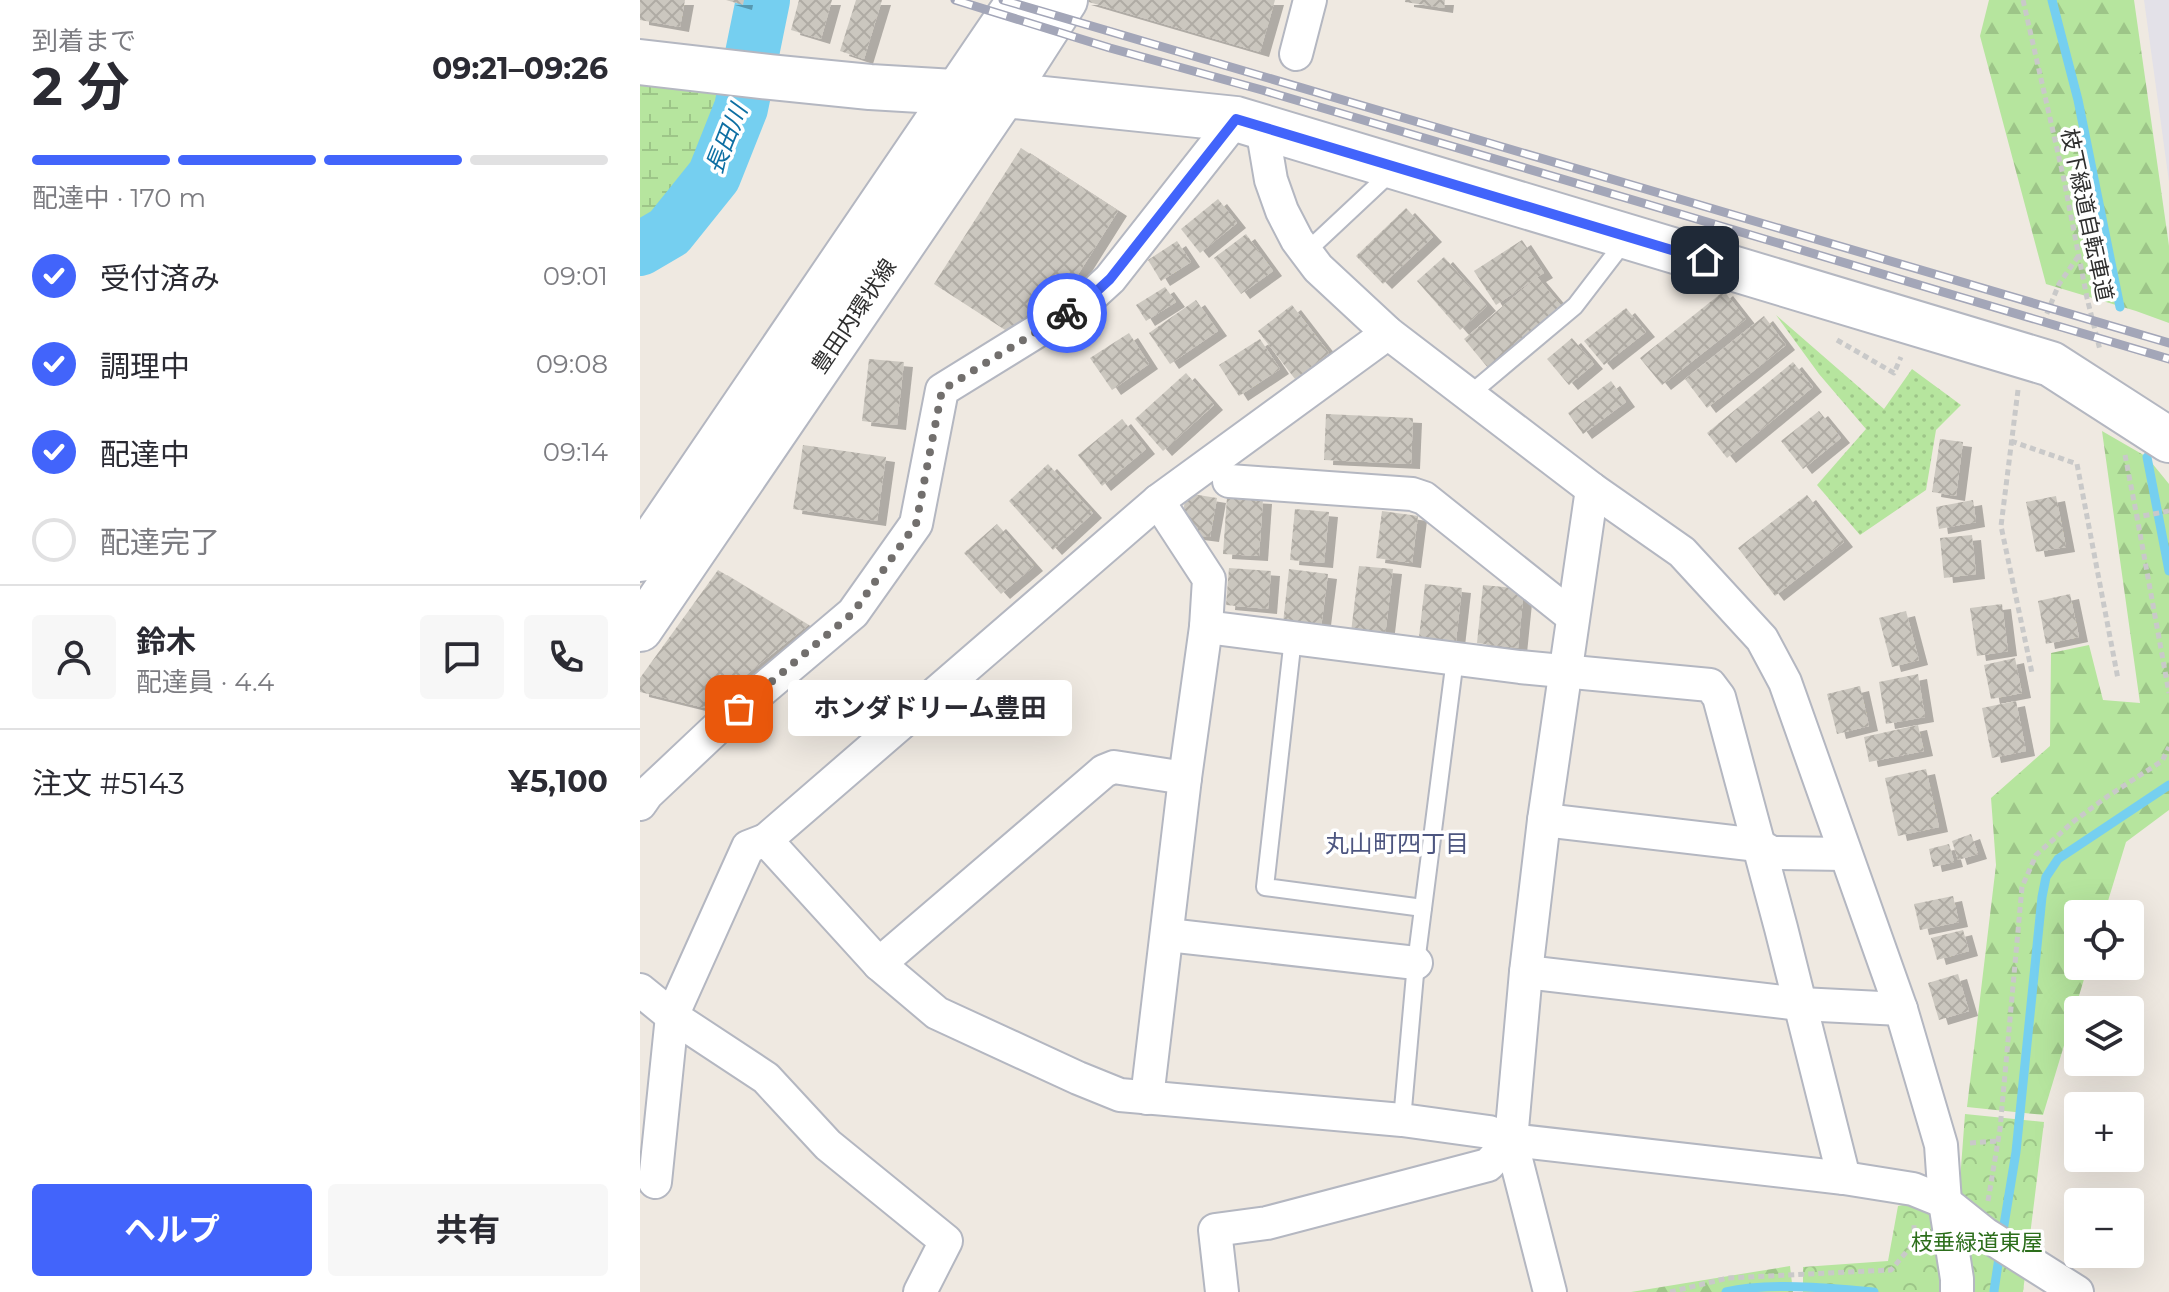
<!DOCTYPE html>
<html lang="ja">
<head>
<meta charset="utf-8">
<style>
	body { margin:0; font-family:Montserrat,"Noto Sans JP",sans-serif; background:#f7f7f7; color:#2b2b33; height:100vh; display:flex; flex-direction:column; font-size:30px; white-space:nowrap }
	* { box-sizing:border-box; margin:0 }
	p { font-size:26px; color:#7c7c81 }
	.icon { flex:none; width:44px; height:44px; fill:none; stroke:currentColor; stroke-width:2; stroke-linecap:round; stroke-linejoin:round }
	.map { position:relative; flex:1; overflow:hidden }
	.panel { display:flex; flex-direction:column; background:#fff; width:640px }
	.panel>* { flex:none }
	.tools { position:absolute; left:1424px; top:900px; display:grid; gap:16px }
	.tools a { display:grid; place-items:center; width:80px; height:80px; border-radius:8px; background:#fff; box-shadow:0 8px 32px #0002; font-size:40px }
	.pin { position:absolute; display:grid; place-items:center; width:68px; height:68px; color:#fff; margin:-34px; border-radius:16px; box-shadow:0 4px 12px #0006 }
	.courier { position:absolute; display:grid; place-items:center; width:80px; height:80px; margin:-40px; border:6px solid #4264fb; border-radius:50%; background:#fff; color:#222; box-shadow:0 2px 10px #0007 }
	.bubble { position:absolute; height:56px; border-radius:8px; background:#fff; box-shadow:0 8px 32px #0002; font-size:26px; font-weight:700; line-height:56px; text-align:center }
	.overview em { font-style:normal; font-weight:700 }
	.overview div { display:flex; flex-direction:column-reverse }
	.overview { display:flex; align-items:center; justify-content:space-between; height:136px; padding:0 32px }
	h1 { font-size:52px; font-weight:700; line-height:60px }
	.bar { display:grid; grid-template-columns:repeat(4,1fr); gap:12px 8px; align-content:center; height:96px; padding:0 32px }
	.bar i { height:10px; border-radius:6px; background:#e1e1e2 }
	.bar .selected { background:#4264fb }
	.bar p { grid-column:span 4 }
	.line { display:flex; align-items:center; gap:20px; padding:0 32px; border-top:2px solid #e1e1e2 }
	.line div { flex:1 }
	.round { display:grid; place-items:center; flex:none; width:84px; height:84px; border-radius:8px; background:#f7f7f7 }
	ol { padding:0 32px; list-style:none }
	li { display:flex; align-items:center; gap:24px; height:88px }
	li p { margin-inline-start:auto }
	li .icon { padding:8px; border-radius:50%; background:#4264fb; color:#fff; stroke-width:4 }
	li:last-child { color:#7c7c81 }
	li i { width:44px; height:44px; border:4px solid #e1e1e2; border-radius:50% }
	.primary-button { display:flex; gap:16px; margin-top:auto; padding:16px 32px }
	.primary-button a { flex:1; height:92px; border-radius:8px; background:#4264fb; color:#fff; font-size:32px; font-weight:700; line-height:92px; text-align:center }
	.primary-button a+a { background:#f7f7f7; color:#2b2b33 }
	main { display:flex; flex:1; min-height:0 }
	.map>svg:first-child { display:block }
	.industrial { fill:#e3e1e8 }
	.grass { fill:url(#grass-dots) }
	.forest { fill:url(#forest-firs) }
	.wetland { fill:url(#wetland-marsh) }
	.park { fill:url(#park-crowns) }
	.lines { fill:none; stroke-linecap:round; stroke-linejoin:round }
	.stream { stroke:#75cff0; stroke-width:9 }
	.river { stroke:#75cff0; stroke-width:54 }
	.building { fill:url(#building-cross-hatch); filter:url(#shadow) }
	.lane-casing { stroke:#b4b7c1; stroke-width:20 }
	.street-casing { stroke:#b4b7c1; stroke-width:36 }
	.secondary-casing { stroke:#b4b7c1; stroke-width:48 }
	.path { stroke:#c9c9c9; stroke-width:5; stroke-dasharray:6 4; stroke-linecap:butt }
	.lane { stroke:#fff; stroke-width:16 }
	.street { stroke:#fff; stroke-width:32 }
	.secondary { stroke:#fff; stroke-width:44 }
	.rail-casing { stroke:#a3a6b8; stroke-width:9 }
	.rail { stroke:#fff; stroke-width:6; stroke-dasharray:18; stroke-linecap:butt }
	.done { stroke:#726f6d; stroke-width:8; stroke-dasharray:0 14.4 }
	.route { stroke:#4264fb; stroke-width:10 }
	.labels { text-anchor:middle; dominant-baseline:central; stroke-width:7; stroke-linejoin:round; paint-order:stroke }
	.street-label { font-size:22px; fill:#2e2e2e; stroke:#fff }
	.park-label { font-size:22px; fill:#2c6e1b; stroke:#fff }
	.water-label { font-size:24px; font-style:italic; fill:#0d6fa3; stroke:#fff }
	.neighbourhood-label { font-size:24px; fill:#4d5680; stroke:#fff }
</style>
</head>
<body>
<main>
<section class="panel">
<div class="overview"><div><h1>2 分</h1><p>到着まで</p></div><em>09:21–09:26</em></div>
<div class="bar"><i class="selected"></i><i class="selected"></i><i class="selected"></i><i></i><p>配達中 · 170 m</p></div>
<ol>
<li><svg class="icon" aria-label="check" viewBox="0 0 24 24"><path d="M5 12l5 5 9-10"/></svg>受付済み<p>09:01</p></li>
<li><svg class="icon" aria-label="check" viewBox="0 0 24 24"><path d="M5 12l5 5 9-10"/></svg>調理中<p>09:08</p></li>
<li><svg class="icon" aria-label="check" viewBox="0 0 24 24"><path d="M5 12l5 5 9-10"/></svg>配達中<p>09:14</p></li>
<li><i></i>配達完了</li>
</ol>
<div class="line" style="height:144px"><a class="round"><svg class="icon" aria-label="person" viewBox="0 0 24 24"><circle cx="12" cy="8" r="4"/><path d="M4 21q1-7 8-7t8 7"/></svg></a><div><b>鈴木</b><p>配達員 · 4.4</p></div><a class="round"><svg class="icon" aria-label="chat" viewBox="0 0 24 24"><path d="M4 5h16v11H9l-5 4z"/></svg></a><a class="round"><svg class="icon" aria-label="phone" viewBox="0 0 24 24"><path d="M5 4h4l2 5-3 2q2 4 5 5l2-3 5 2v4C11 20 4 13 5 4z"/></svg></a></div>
<div class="line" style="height:104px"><div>注文 #5143</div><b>¥5,100</b></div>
<div class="primary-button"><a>ヘルプ</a><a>共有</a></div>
</section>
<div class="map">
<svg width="1529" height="1292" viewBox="0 0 1529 1292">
	<defs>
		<pattern id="grass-dots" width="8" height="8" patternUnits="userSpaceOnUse" patternTransform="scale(2)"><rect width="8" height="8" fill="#b6e59e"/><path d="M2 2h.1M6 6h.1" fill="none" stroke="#9dc588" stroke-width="1.8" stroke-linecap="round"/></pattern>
		<pattern id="forest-firs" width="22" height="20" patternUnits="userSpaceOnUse" patternTransform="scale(2)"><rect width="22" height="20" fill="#b6e59e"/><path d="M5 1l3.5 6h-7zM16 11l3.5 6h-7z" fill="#9dc588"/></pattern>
		<pattern id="wetland-marsh" width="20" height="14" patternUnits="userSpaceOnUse" patternTransform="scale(2)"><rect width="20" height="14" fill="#b6e59e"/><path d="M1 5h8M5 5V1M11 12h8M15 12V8" fill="none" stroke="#9dc588"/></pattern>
		<pattern id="park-crowns" width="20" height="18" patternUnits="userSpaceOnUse" patternTransform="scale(2)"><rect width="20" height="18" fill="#b6e59e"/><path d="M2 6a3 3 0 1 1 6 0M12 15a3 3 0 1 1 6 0" fill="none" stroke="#9dc588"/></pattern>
		<pattern id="building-cross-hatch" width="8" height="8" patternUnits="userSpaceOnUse" patternTransform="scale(2)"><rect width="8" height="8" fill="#cbc7bf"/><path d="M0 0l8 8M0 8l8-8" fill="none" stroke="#afaba4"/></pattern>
		<filter id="shadow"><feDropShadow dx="9" dy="5" stdDeviation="0" flood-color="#0004"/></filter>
	</defs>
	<rect width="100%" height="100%" fill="#efe9e1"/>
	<polygon class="industrial" points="1504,0 1529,0 1529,182"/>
	<polygon class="grass" points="1136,315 1244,409 1272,369 1321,405 1296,430 1286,490 1220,535 1177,485 1226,429 1179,374"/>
	<g class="forest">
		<polygon points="1349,0 1494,0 1529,246 1529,323 1496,311 1406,284 1340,36"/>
		<polygon points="1462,431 1507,457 1529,484 1529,810 1486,842 1464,914 1438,914 1438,966 1448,966 1403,1115 1327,1107 1356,865 1351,798 1410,746 1411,653 1449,645 1463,700 1500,703"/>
		<polygon points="1150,1266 1153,1292 991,1292"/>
	</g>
	<polygon class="wetland" points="0,80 88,92 62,167 9,224 0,230"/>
	<polygon class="park" points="1325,1114 1404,1122 1383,1292 1163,1292 1163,1267 1248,1261 1258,1206 1319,1194"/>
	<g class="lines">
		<g class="stream">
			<polyline points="1412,0 1438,100 1480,307"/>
			<polyline points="1507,457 1529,571"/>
			<polyline points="1362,1237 1376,1152 1402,897 1406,877 1418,859 1529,785"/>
			<polyline points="1354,1291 1360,1251"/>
			<path d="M1086,1292C1128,1282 1190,1288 1234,1292"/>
		</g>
		<polyline class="river" points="0,249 29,232 74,176 101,108 123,0"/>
	</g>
	<g class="building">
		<polygon points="0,0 45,0 40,27 0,20"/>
		<polygon points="86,0 104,0 103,5"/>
		<polygon points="159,0 192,0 181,39 151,30"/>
		<polygon points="216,0 242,0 224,59 200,51"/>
		<polygon points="442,0 635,0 620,52"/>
		<polygon points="765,0 805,0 804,8 765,2"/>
		<polygon points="381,148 478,211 422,300 406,290 376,337 294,284"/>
		<polygon points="578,199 597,223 560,253 541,229"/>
		<polygon points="766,208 793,237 743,284 716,256"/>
		<polygon points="606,234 633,271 601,294 574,258"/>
		<polygon points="882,240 904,273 897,277 923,308 849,369 824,339 895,279 856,305 834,271"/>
		<polygon points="537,241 551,262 521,281 508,260"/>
		<polygon points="804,257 847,306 820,330 777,281"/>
		<polygon points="525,287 536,302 506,321 496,305"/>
		<polygon points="1084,291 1106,319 1022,385 1000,358"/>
		<polygon points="556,300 578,331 530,364 509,333"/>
		<polygon points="652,305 689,353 655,379 618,331"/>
		<polygon points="986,308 1006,332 964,365 944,341"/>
		<polygon points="1124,316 1146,345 1067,408 1045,379"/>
		<polygon points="489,333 509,364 472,390 450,358"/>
		<polygon points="932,338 954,364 929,385 907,359"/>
		<polygon points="620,339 640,369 599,396 579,365"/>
		<polygon points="229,359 264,362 257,425 222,421"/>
		<polygon points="1153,362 1173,387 1087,458 1067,433"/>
		<polygon points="546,373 574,405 523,451 495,419"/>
		<polygon points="971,381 986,402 943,434 928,413"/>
		<polygon points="1179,411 1201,438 1163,469 1141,441"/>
		<polygon points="686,414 773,418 771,464 684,460"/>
		<polygon points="482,419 506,449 462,486 438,455"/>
		<polygon points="1300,439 1323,442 1316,496 1292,492"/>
		<polygon points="163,445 246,457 237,521 153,509"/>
		<polygon points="408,464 453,513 413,550 369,501"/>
		<polygon points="546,493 577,498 570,537 540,533"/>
		<polygon points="1167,495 1204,542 1135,596 1098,548"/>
		<polygon points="1416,496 1426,547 1396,552 1386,502"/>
		<polygon points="587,497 623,499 619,556 583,554"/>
		<polygon points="1333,500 1336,522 1299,529 1296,507"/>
		<polygon points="655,509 689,512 684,563 650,560"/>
		<polygon points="742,511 778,516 772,563 736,558"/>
		<polygon points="357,524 394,566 361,594 324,553"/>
		<polygon points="1332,535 1336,574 1304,578 1300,538"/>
		<polygon points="719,566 753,569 745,636 711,632"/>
		<polygon points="589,568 631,571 628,609 586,605"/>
		<polygon points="649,569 688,574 681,628 643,623"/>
		<polygon points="78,570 168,625 65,708 0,692 0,678"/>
		<polygon points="785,584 822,588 816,641 779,637"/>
		<polygon points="843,585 884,589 878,648 837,643"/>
		<polygon points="1430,594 1439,637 1406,644 1398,601"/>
		<polygon points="1362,604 1368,651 1337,656 1330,608"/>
		<polygon points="1266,611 1279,660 1252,667 1239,618"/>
		<polygon points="1375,658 1382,693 1351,699 1344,665"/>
		<polygon points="1278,674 1285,717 1246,724 1239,682"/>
		<polygon points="1220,686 1229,726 1197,734 1187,694"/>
		<polygon points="1376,701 1386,751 1352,758 1342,708"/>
		<polygon points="1278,725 1284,751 1229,762 1224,737"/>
		<polygon points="1286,769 1299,827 1258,836 1245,778"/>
		<polygon points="1331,834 1338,854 1318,860 1312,841"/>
		<polygon points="1309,844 1314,862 1293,867 1289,849"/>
		<polygon points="1313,896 1319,922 1280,930 1274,904"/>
		<polygon points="1323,930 1329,951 1297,960 1291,938"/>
		<polygon points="1318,974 1329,1011 1299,1020 1288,983"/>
	</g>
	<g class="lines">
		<defs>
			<g id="lane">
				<polyline points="666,252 743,180"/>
				<polyline points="829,395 935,306 978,250"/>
				<polyline points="653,638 625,887 783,908"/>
				<polyline points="762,1120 776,963 815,659"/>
			</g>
			<g id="street">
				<polyline points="656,54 670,0"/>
				<polyline points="622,127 631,180 642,211 657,240 678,268 748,333 952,489 1042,552 1122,639 1145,682 1261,1009 1301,1145 1305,1202 1317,1279 1317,1292"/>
				<polyline points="748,333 518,501 126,840 239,964 297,1013 438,1078 480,1095 762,1120 849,1132 871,1140 1204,1178 1273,1189 1305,1202 1345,1234 1437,1292"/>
				<polyline points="589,481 772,494 784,498 933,617"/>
				<polyline points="566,627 880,667 1070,685 1079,697 1141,928 1204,1178"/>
				<polyline points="0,804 7,794 77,728 213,613 276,524 302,390 446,301 470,279 596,119"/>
				<polyline points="904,820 1118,845 1132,853 1205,854"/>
				<polyline points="528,935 776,963"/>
				<polyline points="239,964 464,771 474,767 545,778"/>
				<polyline points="886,972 1160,1004 1261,1009"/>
				<polyline points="0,990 32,1016 126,1078 188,1145 306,1241 280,1292"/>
				<polyline points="507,1098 545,778 566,627 569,579 518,501"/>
				<polyline points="15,1182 32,1016 108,847 126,840"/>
				<polyline points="582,1292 575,1230 627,1223 848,1165 871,1140"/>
				<polyline points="910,1292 871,1140 886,972 904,820 952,489"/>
			</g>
			<g id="secondary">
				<polyline points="0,62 130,77 230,87 364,95 596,119 1411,364 1529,440"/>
				<polyline points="0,559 380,0"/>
				<polyline points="0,629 364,95 425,0"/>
			</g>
		</defs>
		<use href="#lane" class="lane-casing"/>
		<use href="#street" class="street-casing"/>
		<use href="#secondary" class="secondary-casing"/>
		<g class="path">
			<polyline points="1383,0 1423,175 1447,298 1460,350"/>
			<polyline points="1403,323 1419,284 1439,255"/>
			<polyline points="1197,340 1254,373 1261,357"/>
			<polyline points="1378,390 1361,526 1392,673"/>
			<polyline points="1371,441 1437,464 1478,679"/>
			<polyline points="1485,455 1497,517"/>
			<polyline points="1529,511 1497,517 1529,693"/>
			<polyline points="1330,1143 1358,1141"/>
			<polyline points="1348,1201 1360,1129 1382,887 1396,855 1434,821 1468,796 1522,761 1529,747"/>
			<polyline points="1030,1292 1088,1278 1251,1270 1274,1243 1274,1222"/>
		</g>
		<use href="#lane" class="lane"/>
		<use href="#street" class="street"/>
		<use href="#secondary" class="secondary"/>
		<defs>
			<g id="rail">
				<polyline points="315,0 470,48 622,90 1529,359"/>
				<polyline points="363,0 1529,343"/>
			</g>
		</defs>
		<use href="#rail" class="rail-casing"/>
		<use href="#rail" class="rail"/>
	</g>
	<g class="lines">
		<polyline class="done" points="99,709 213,613 276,524 302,390 427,313"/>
		<polyline class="route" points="427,313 446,301 470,279 596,119 1065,260"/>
	</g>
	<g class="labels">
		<g class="street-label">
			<text transform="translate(1447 215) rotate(78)">枝下緑道自転車道</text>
			<text transform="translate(214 316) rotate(-56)">豊田内環状線</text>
		</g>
		<g class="park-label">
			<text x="1337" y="1242">枝垂緑道東屋</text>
		</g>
		<g class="water-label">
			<text transform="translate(86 139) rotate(-68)">長田川</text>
		</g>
		<g class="neighbourhood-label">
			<text x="757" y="843">丸山町四丁目</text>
		</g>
	</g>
</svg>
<div class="tools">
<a><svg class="icon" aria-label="locate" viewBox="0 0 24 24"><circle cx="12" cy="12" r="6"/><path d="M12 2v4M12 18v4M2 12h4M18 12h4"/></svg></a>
<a><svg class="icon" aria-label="layers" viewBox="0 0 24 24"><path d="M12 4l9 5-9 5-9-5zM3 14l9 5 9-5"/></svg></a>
<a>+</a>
<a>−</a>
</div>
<div class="pin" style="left:99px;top:709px;background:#ea580c"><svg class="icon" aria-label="bag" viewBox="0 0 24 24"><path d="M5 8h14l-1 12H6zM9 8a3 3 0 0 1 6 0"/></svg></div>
<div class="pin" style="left:1065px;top:260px;background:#1f2937"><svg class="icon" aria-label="home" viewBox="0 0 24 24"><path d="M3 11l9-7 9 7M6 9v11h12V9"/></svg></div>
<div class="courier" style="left:427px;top:313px"><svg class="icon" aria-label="bike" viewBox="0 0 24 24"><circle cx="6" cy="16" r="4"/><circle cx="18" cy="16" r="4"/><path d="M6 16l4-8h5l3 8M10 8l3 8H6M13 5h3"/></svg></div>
<div class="bubble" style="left:148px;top:680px;width:284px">ホンダドリーム豊田</div>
</div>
</main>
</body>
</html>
